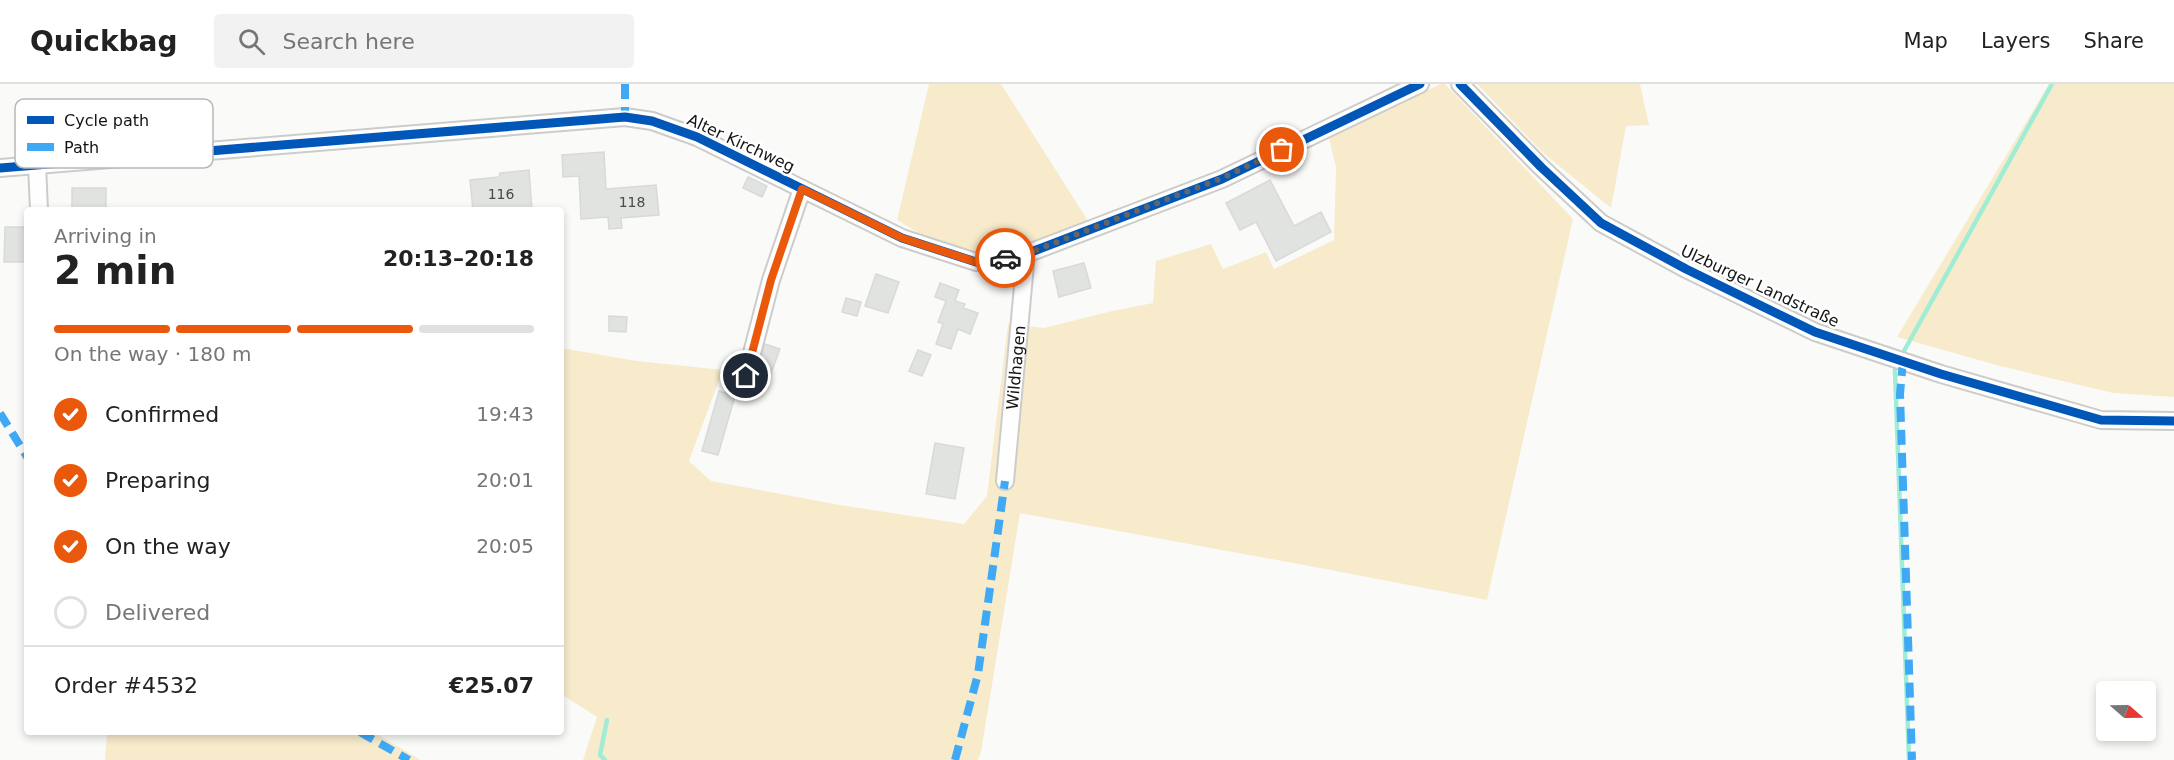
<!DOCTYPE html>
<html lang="en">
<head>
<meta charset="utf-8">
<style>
	body { margin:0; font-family:"DejaVu Sans",sans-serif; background:#f2f2f2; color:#222; height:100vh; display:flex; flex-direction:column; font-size:22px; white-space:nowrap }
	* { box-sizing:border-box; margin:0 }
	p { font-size:20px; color:#767676 }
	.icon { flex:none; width:33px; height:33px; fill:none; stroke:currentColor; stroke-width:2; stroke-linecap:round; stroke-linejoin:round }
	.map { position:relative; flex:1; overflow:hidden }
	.panel { position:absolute; left:24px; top:123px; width:540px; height:528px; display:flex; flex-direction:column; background:#fff; border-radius:6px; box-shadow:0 3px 9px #0003 }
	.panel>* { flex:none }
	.needle { width:39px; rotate:110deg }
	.buttons { position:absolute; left:2096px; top:597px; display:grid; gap:12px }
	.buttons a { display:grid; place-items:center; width:60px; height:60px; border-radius:6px; background:#fff; box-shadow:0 3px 9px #0003; font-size:30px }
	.pin { position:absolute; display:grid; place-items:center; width:51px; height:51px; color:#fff; margin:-26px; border:3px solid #fff; border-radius:50%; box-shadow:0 2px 6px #0007 }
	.courier { position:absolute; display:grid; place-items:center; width:60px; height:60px; margin:-30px; border:4px solid #ea580c; border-radius:50%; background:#fff; color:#222; box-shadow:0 2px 8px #0007 }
	.summary em { font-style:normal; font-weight:800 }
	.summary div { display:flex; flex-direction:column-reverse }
	.summary { display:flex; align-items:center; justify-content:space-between; height:102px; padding:0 30px }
	h1 { font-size:39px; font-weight:800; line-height:45px }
	.bar { display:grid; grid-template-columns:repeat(4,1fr); gap:9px 6px; align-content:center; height:72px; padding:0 30px }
	.bar i { height:8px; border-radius:4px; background:#e0e0e0 }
	.bar .selected { background:#ea580c }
	.bar p { grid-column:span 4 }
	.line { display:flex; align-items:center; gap:15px; padding:0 30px; border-top:2px solid #e0e0e0 }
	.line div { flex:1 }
	ol { padding:0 30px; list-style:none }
	li { display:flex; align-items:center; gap:18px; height:66px }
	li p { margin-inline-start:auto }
	li .icon { padding:6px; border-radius:50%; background:#ea580c; color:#fff; stroke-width:4 }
	li:last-child { color:#767676 }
	li i { width:33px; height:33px; border:3px solid #e0e0e0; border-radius:50% }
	header { display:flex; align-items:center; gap:36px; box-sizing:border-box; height:84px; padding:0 30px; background:#fff; border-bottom:2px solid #e0e0e0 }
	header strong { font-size:28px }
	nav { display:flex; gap:33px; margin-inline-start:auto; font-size:21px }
	.search { width:420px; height:54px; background:#f2f2f2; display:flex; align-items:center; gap:15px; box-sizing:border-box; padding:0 21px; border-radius:6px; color:#767676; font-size:22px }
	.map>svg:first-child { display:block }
	.green { fill:#f7ebcc }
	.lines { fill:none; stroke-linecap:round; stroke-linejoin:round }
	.stream { stroke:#a0ecd5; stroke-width:4.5 }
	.building { fill:#e1e3e1; stroke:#d8dad9; stroke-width:1.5 }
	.minor-casing { stroke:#cccdcb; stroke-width:20 }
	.minor { stroke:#fefefe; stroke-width:16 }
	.quiet { stroke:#3fa9f5; stroke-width:8; stroke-dasharray:15 8; stroke-linecap:butt }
	.cycleway-casing { stroke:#fff; stroke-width:13 }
	.cycleway { stroke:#0057b8; stroke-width:9 }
	.done { stroke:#646564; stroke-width:6; stroke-dasharray:0 10.8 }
	.route { stroke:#ea580c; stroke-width:8 }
	.labels { text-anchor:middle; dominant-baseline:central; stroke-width:5; stroke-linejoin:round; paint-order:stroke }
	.number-label { font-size:14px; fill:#484948 }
	.street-label { font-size:16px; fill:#131413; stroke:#fff }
	.key { fill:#fff; stroke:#b8b8b8; stroke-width:1.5 }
	.key-label { font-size:16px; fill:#131413 }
</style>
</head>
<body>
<header>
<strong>Quickbag</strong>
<div class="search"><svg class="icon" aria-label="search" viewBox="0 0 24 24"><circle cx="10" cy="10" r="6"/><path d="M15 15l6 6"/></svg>Search here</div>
<nav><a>Map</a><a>Layers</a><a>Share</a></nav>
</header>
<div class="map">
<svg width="2174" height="676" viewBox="0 0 2174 676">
	<rect width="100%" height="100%" fill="#fafbf9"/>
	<g class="green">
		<path d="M929,0H1001L1090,140C1050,155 994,180 951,165C932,158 914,146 897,136Z"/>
		<polygon points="1441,0 1445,0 1573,135 1487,516 1320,484 1020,429 981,668 978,676 583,676 597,633 561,610 561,264 637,277 723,286 689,377 711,397 840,421 964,440 987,412 1008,240 1044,244 1112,227 1153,219 1156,177 1211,160 1223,185 1266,168 1274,185 1334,156 1336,83 1328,51"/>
		<polygon points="1477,0 1640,0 1649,41 1626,42 1611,124 1543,69"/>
		<polygon points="2049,0 2174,0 2174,313 2113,309 2000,282 1897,253"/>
		<polygon points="107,648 373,648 421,676 105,676"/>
	</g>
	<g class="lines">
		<g class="stream">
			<polyline points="1904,267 2052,0"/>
			<polyline points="1895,286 1909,676"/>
			<polyline points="605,676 600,671 607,636"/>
		</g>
	</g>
	<g class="building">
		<polygon points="604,68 606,105 656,101 659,131 621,134 622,144 609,145 608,133 581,135 579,92 563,93 562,71"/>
		<polygon points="529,86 532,126 504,126 504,124 473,126 470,96 499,93 500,89"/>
		<polygon points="748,93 767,102 762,113 743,104"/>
		<polygon points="1270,96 1294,142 1321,128 1331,148 1276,177 1256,138 1240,146 1226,119"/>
		<rect x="72" y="104" width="34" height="21"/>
		<polygon points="5,143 27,143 27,178 4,178"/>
		<polygon points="1084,179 1091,204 1059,213 1053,187"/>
		<polygon points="876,190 899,198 888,229 865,222"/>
		<polygon points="940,199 959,206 955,217 965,220 963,224 978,229 970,250 958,245 951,265 936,260 943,240 938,238 946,217 935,213"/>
		<polygon points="846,214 861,218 857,232 842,228"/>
		<polygon points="609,232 627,233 626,248 609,247"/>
		<polygon points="765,260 780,265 767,300 755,296"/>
		<polygon points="918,266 931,271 922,292 909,287"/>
		<polygon points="719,307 735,312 718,371 702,367"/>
		<polygon points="935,359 964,364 955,415 926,410"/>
	</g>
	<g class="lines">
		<defs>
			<g id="minor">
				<polyline points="1460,0 1541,83 1601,139 1686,185 1815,248 1941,290 2101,336 2174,337"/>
				<polyline points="37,81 39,126"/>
				<polyline points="0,84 625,33 652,37 697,53 902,154 976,178 1026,170 1222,95 1420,0"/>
				<polyline points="746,292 771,196 802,105"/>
				<path id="s1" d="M1005,397L1026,170"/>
			</g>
		</defs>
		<use href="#minor" class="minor-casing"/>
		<use href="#minor" class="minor"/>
		<g class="quiet">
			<polyline points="625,0 625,33"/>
			<polyline points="1903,277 1900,310 1912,676"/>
			<polyline points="0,329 27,373"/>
			<polyline points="360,648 409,676"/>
			<polyline points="955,676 978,590 1005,397"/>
		</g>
		<defs>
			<g id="cycleway">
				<polyline points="1460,0 1541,83 1601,139 1686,185 1815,248 1941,290 2101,336 2174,337"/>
				<polyline points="0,84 625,33 652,37 697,53 902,154 976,178 1026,170 1222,95 1420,0"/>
			</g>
		</defs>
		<use href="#cycleway" class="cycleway-casing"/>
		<use href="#cycleway" class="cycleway"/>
	</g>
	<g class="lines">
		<polyline class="done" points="1005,174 1026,170 1222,94 1282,66"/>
		<polyline class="route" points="746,292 771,196 802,105 902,154 976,178 1005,174"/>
	</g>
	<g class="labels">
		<g class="number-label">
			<text x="501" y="110">116</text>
			<text x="632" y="118">118</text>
		</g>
		<g class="street-label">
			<text transform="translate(741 59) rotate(25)">Alter Kirchweg</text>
			<text transform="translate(1760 202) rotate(25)">Ulzburger Landstraße</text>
			<text stroke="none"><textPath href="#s1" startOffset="114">Wildhagen</textPath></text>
		</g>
	</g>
	<rect x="15" y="15" width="198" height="69" rx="9" class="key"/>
	<rect x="27" y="32" width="27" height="8" fill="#0057b8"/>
	<rect x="27" y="59" width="27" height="8" fill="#3fa9f5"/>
	<g class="key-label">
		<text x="64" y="42">Cycle path</text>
		<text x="64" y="69">Path</text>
	</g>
</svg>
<div class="buttons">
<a><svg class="needle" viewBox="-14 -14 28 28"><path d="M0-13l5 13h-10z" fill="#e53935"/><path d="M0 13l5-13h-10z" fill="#767676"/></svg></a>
</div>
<div class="pin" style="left:1282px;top:66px;background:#ea580c"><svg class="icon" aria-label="bag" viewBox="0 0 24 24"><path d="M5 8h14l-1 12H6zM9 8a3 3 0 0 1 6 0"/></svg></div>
<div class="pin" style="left:746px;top:292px;background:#1f2937"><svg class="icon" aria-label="home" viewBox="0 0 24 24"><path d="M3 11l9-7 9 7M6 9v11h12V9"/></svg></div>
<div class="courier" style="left:1005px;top:174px"><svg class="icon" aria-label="car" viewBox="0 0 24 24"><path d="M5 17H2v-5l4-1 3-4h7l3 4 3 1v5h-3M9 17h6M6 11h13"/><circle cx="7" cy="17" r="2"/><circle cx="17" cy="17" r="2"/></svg></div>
<section class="panel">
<div class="summary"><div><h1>2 min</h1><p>Arriving in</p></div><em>20:13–20:18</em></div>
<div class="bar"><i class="selected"></i><i class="selected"></i><i class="selected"></i><i></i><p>On the way · 180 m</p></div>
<ol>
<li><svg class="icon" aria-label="check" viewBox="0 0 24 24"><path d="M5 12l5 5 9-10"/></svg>Confirmed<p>19:43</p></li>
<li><svg class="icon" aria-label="check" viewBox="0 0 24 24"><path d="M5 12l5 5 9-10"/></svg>Preparing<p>20:01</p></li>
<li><svg class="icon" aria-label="check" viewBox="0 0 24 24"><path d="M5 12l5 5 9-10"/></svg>On the way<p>20:05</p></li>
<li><i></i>Delivered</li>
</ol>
<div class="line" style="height:78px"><div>Order #4532</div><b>€25.07</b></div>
</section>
</div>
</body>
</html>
